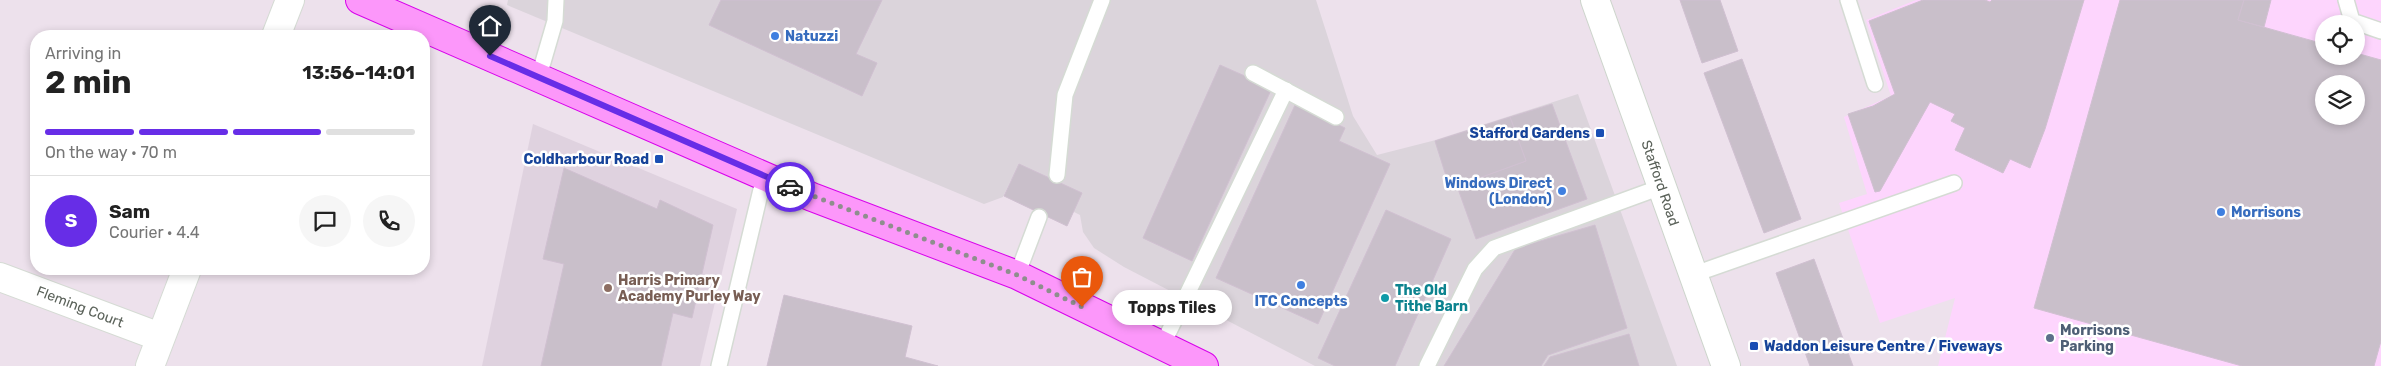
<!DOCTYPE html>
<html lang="en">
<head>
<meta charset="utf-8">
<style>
	body { margin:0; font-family:Rubik,sans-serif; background:#f6f6f6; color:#222; height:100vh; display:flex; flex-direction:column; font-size:19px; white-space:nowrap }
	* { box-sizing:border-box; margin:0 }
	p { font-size:16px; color:#767676 }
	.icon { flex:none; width:28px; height:28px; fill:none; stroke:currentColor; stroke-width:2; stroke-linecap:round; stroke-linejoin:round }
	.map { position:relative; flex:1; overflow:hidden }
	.sheet { position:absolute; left:30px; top:30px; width:400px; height:245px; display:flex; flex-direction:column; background:#fff; border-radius:20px; box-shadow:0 2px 8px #0003 }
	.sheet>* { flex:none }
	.fabs { position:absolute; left:2315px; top:15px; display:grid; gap:10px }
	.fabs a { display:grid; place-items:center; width:50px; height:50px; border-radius:50%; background:#fff; box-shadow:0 2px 8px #0003; font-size:25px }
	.pin { position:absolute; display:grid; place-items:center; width:42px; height:42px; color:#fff; margin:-51px -21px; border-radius:50% 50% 50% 0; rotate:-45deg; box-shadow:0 0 5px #0007 }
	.pin .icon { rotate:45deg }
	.courier { position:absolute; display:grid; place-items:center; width:50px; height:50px; margin:-25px; border:4px solid #672de7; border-radius:50%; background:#fff; color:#222; box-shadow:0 1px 6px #0007 }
	.bubble { position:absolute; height:35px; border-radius:18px; background:#fff; box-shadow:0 2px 8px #0003; font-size:16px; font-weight:700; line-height:35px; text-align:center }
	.overview em { font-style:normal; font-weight:700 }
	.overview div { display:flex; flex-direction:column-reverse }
	.overview { display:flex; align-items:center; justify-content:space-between; height:85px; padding:0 15px }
	h1 { font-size:32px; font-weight:700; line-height:38px }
	.bar { display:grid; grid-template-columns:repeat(4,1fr); gap:8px 5px; align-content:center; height:60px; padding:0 15px }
	.bar i { height:6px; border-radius:4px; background:#e0e0e0 }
	.bar .on { background:#672de7 }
	.bar p { grid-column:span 4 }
	.line { display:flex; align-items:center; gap:12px; padding:0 15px; border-top:1px solid #e0e0e0 }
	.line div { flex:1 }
	.round { display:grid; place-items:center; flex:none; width:52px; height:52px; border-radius:26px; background:#f6f6f6 }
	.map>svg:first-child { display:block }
	.commercial { fill:#fdd5fd; fill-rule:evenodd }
	.industrial { fill:#dbd4db }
	.education { fill:#dfd2df }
	.building { fill:#c9bfca; stroke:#d0c0d1; fill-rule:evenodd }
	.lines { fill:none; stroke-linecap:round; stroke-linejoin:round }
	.service-casing { stroke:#d5dbd4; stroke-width:18 }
	.minor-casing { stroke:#d5dbd4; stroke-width:30 }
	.secondary-casing { stroke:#cdd5cc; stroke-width:30 }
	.trunk-casing { stroke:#d803eb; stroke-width:30 }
	.service { stroke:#fff; stroke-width:15 }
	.minor { stroke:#fff; stroke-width:28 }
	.secondary { stroke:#fff; stroke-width:28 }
	.trunk { stroke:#fc97fa; stroke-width:28 }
	.done { stroke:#8e8e8d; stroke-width:5; stroke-dasharray:0 9 }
	.route { stroke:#672de7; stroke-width:6 }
	.shop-dot { fill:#3f7fe0; stroke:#fff; stroke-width:2 }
	.transit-dot { fill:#1a4fb4; stroke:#fff; stroke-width:2 }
	.education-dot { fill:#8d6e63; stroke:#fff; stroke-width:2 }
	.culture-dot { fill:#0f9aa8; stroke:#fff; stroke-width:2 }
	.service-dot { fill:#5c6f8a; stroke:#fff; stroke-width:2 }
	.labels { text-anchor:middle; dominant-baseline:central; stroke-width:5; stroke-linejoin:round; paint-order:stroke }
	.shop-label { font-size:14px; font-weight:bold; fill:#366cbe; stroke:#fff; text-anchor:start }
	.transit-label { font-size:14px; font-weight:bold; fill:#164399; stroke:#fff; text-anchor:end }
	.street-label { font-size:14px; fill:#5b625a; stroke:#fff }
	.education-label { font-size:14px; font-weight:bold; fill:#785e54; stroke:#fff; text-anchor:start }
	.culture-label { font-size:14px; font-weight:bold; fill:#0d838f; stroke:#fff; text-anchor:start }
	.service-label { font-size:14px; font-weight:bold; fill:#4e5e75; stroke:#fff; text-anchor:start }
</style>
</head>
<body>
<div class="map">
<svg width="2381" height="366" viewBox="0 0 2381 366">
	<rect width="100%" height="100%" fill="#ede1ec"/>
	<path class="commercial" d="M1916,0H2381V366H1938L1955,298L1880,323L1839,203L1867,194L1844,117L1891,96L1866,20ZM2324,24H2356V56H2324ZM2324,84H2356V116H2324Z"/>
	<polygon class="industrial" points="508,0 1316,0 1353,116 1377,155 1432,141 1578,94 1677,366 1315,366 1124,267 1094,248 1083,232 1080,215 1011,180 1003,197 984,204 507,5"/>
	<polygon class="education" points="533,124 737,209 700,366 482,366"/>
	<g class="building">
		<polygon points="721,0 882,0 856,54 877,63 862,96 709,25"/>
		<polygon points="1680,0 1720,0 1738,51 1702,63"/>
		<polygon points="1923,0 1985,0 1990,2 1992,0 2084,0 2045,129 2030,168 2010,159 2003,173 1955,150 1965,128 1951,121 1955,114 1930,102 1880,191 1875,192 1848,114 1873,106 1895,94 1869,21"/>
		<path d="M2120,0H2244L2238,20L2324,44V56H2356V53L2381,60V341L2374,366H2242L2034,308ZM2324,84H2356V116H2324Z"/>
		<polygon points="2244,0 2271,0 2264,27 2238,20"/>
		<polygon points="1742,59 1801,219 1764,233 1704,73"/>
		<polygon points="1220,65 1272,88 1192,261 1143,238"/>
		<polygon points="1552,104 1587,199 1476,239 1457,186 1526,161 1510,117"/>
		<polygon points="1295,105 1345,128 1339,141 1390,164 1318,324 1216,278"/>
		<polygon points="1510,117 1526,161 1457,186 1447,179 1435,141"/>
		<polygon points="1019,164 1082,193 1067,226 1004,196"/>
		<polygon points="564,168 657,209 660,200 713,225 692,318 673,313 661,366 541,366 564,264 543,259"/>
		<polygon points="1386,210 1451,239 1395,366 1335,366 1318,358"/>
		<polygon points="1595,225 1627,328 1548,355 1541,366 1444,366 1516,248"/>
		<polygon points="1814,259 1853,366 1810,366 1776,273"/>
		<polygon points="784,295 912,326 905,357 938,366 767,366"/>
		<polygon points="1629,334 1639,366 1544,366 1550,357"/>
	</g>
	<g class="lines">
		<defs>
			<g id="service">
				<polyline points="1848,0 1875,84"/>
				<polyline points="2346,0 2352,21 2381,31"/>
				<polyline points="1253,73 1336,117"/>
				<polyline points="539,76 555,21 556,0"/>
				<polyline points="1057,175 1065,95 1102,0"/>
				<polyline points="1017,275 1039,217"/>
				<polyline points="1692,275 1954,183"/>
				<polyline points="1162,346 1286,90"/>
				<polyline points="719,366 764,177"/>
				<polyline points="1427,366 1475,269 1494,248 1661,187"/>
			</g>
			<g id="minor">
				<polyline points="276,36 290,0"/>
				<polyline points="0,277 160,337"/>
				<polyline points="150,366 187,269"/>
			</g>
			<polyline id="secondary" points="1595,0 1726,366"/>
			<polyline id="trunk" points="360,0 812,197 1017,275 1204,366"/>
		</defs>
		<use href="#service" class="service-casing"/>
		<use href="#minor" class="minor-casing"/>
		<use href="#secondary" class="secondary-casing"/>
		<use href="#trunk" class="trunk-casing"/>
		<use href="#service" class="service"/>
		<use href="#minor" class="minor"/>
		<use href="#secondary" class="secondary"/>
		<use href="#trunk" class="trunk"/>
	</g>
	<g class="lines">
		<polyline class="done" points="790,187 1017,275 1082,307"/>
		<polyline class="route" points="490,56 790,187"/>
	</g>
	<g class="shop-dot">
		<circle cx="775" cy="36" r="5"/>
		<circle cx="1562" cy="191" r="5"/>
		<circle cx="2221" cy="212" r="5"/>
		<circle cx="1301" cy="285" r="5"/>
	</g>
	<g class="transit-dot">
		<rect x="1595" y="128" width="10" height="10" rx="2.5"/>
		<rect x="654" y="154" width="10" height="10" rx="2.5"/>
		<rect x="1749" y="341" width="10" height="10" rx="2.5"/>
	</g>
	<circle class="education-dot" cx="608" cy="288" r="5"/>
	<circle class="culture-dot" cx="1385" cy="298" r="5"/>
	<circle class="service-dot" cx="2050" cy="338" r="5"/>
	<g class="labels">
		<g class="shop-label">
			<text x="785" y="36">Natuzzi</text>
			<text x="1552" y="183" text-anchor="end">Windows Direct<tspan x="1552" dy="16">(London)</tspan></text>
			<text x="2231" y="212">Morrisons</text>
			<text x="1301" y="301" text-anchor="middle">ITC Concepts</text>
		</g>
		<g class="transit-label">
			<text x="1590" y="133">Stafford Gardens</text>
			<text x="649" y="159">Coldharbour Road</text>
			<text x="1764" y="346" text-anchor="start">Waddon Leisure Centre / Fiveways</text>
		</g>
		<g class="street-label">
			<text transform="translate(1660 183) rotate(71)">Stafford Road</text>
			<text transform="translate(80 307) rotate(21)">Fleming Court</text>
		</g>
		<g class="education-label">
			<text x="618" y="280">Harris Primary<tspan x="618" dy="16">Academy Purley Way</tspan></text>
		</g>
		<g class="culture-label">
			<text x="1395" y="290">The Old<tspan x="1395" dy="16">Tithe Barn</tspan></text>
		</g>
		<g class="service-label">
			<text x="2060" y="330">Morrisons<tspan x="2060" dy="16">Parking</tspan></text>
		</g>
	</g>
</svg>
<div class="fabs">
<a><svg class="icon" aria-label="locate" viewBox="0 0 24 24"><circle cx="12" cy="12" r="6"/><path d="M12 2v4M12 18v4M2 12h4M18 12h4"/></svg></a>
<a><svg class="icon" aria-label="layers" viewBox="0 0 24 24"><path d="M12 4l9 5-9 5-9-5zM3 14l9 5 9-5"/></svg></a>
</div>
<div class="pin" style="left:1082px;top:307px;background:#ea580c"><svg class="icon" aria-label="bag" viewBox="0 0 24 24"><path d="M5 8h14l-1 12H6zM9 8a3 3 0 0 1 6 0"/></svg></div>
<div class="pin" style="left:490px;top:56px;background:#1f2937"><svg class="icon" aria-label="home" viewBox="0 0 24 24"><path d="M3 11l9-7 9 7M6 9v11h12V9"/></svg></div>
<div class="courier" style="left:790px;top:187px"><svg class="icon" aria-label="car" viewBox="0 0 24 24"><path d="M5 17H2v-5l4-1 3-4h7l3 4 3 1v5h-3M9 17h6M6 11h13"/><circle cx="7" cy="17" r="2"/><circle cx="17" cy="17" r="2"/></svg></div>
<div class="bubble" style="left:1112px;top:290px;width:120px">Topps Tiles</div>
<section class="sheet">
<div class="overview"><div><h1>2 min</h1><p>Arriving in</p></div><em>13:56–14:01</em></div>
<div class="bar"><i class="on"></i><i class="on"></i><i class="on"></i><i></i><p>On the way · 70 m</p></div>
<div class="line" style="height:90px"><b class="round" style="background:#672de7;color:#fff">S</b><div><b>Sam</b><p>Courier · 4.4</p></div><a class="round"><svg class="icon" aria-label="chat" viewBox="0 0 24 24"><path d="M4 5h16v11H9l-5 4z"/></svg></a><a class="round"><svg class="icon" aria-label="phone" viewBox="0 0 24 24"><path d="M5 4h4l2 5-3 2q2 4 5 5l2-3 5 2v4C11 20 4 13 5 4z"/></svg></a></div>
</section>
</div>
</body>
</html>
